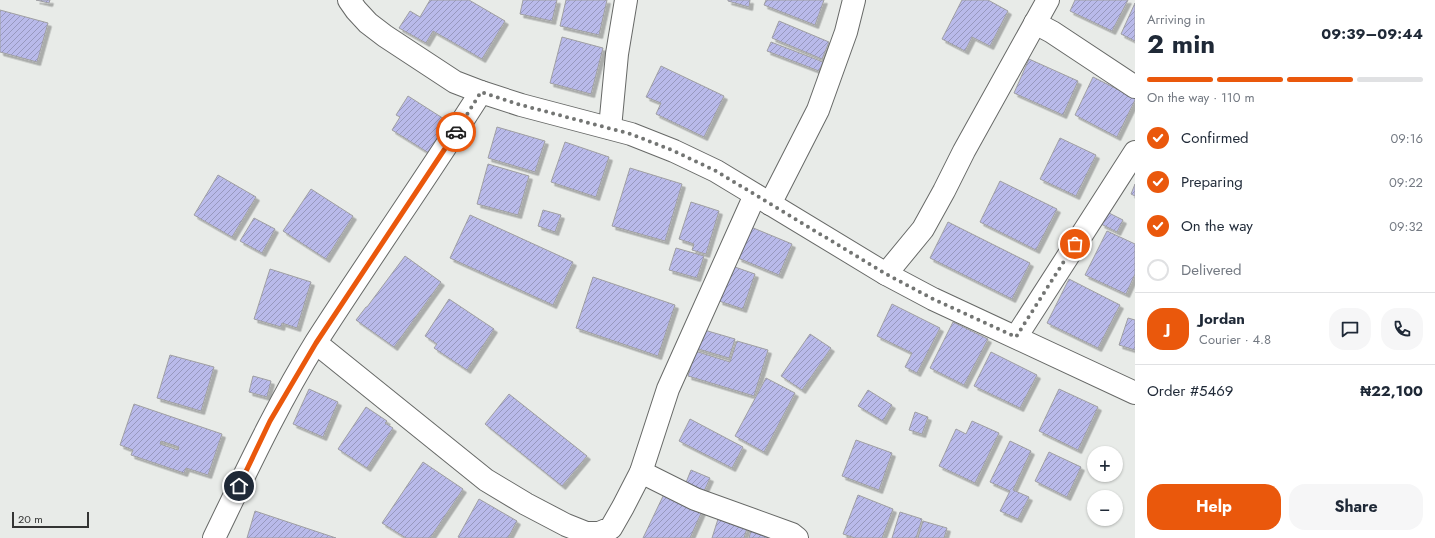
<!DOCTYPE html>
<html lang="en">
<head>
<meta charset="utf-8">
<style>
	body { margin:0; font-family:Jost,sans-serif; background:#f6f6f7; color:#1f2937; height:100vh; display:flex; flex-direction:column; font-size:15px; white-space:nowrap }
	* { box-sizing:border-box; margin:0 }
	p { font-size:13px; color:#747a83 }
	.icon { flex:none; width:22px; height:22px; fill:none; stroke:currentColor; stroke-width:2; stroke-linecap:round; stroke-linejoin:round }
	.map { position:relative; flex:1; overflow:hidden }
	.drawer { display:flex; flex-direction:column; background:#fff; width:300px }
	.drawer>* { flex:none }
	.tools { position:absolute; left:1087px; top:446px; display:grid; gap:8px }
	.tools a { display:grid; place-items:center; width:36px; height:36px; border-radius:50%; background:#fff; box-shadow:0 1px 3px #0004; font-size:20px }
	.scale { position:absolute; left:12px; bottom:10px; width:77px; box-sizing:border-box; padding-left:4px; border:2px solid #343534; border-top:0; font-size:11px; line-height:14px; white-space:nowrap; color:#343534; -webkit-text-stroke:3px #e8ebe8; paint-order:stroke }
	.pin { position:absolute; display:grid; place-items:center; width:34px; height:34px; color:#fff; margin:-17px; border:2px solid #fff; border-radius:50%; box-shadow:0 1px 4px #0007 }
	.courier { position:absolute; display:grid; place-items:center; width:40px; height:40px; margin:-20px; border:3px solid #ea580c; border-radius:50%; background:#fff; color:#222; box-shadow:0 1px 5px #0007 }
	.head em { font-style:normal; font-weight:700 }
	.head div { display:flex; flex-direction:column-reverse }
	.head { display:flex; align-items:center; justify-content:space-between; height:68px; padding:0 12px }
	h1 { font-size:26px; font-weight:700; line-height:30px }
	.bar { display:grid; grid-template-columns:repeat(4,1fr); gap:6px 4px; align-content:center; height:48px; padding:0 12px }
	.bar i { height:5px; border-radius:3px; background:#e0e1e3 }
	.bar .on { background:#ea580c }
	.bar p { grid-column:span 4 }
	.line { display:flex; align-items:center; gap:10px; padding:0 12px; border-top:1px solid #e0e1e3 }
	.line div { flex:1 }
	.round { display:grid; place-items:center; flex:none; width:42px; height:42px; border-radius:16px; background:#f6f6f7 }
	ol { padding:0 12px; list-style:none }
	li { display:flex; align-items:center; gap:12px; height:44px }
	li p { margin-inline-start:auto }
	li .icon { padding:4px; border-radius:50%; background:#ea580c; color:#fff; stroke-width:4 }
	li:last-child { color:#747a83 }
	li i { width:22px; height:22px; border:2px solid #e0e1e3; border-radius:50% }
	.primary-button { display:flex; gap:8px; margin-top:auto; padding:8px 12px }
	.primary-button a { flex:1; height:46px; border-radius:16px; background:#ea580c; color:#fff; font-size:16px; font-weight:700; line-height:46px; text-align:center }
	.primary-button a+a { background:#f6f6f7; color:#1f2937 }
	main { display:flex; flex:1; min-height:0 }
	.map>svg:first-child { display:block }
	.building { fill:url(#building-hatch); stroke:#9f9fa2; fill-rule:evenodd; filter:url(#shadow) }
	.lines { fill:none; stroke-linecap:round; stroke-linejoin:round }
	.minor-casing { stroke:#676967; stroke-width:24 }
	.minor { stroke:#fff; stroke-width:22 }
	.done { stroke:#737573; stroke-width:4; stroke-dasharray:0 7.2 }
	.route { stroke:#ea580c; stroke-width:5 }
</style>
</head>
<body>
<main>
<div class="map">
<svg width="1135" height="538" viewBox="0 0 1135 538">
	<defs>
		<pattern id="building-hatch" width="6" height="6" patternUnits="userSpaceOnUse"><rect width="6" height="6" fill="#b9baea"/><path d="M-1 1l2-2M0 6l6-6M5 7l2-2" fill="none" stroke="#9798be"/></pattern>
		<filter id="shadow"><feDropShadow dx="3.5" dy="3.5" stdDeviation="0" flood-color="#0004"/></filter>
	</defs>
	<rect width="100%" height="100%" fill="#e8ebe8"/>
	<g class="building">
		<polygon points="36,0 50,0 49,3"/>
		<polygon points="430,0 469,0 505,21 482,59 433,31 426,43 399,28 410,11 420,17"/>
		<polygon points="523,0 557,0 552,21 520,14"/>
		<polygon points="566,0 607,0 599,35 560,26"/>
		<polygon points="728,0 750,0 749,7 728,1"/>
		<polygon points="766,0 824,0 815,25 764,5"/>
		<polygon points="962,0 988,0 1008,11 990,46 972,37 965,51 942,39"/>
		<polygon points="1075,0 1128,0 1112,31 1070,11"/>
		<polygon points="1135,3 1135,41 1121,34"/>
		<polygon points="0,10 48,23 37,62 0,52"/>
		<polygon points="779,21 829,42 822,59 772,38"/>
		<polygon points="562,37 603,48 591,94 550,83"/>
		<polygon points="771,42 823,62 819,71 767,51"/>
		<polygon points="1029,59 1078,81 1063,115 1014,93"/>
		<polygon points="661,66 724,96 704,137 656,114 661,103 646,97"/>
		<polygon points="1093,77 1135,98 1135,100 1117,137 1075,115"/>
		<polygon points="408,96 452,124 432,155 392,130 400,117 396,115"/>
		<polygon points="497,127 545,141 535,172 488,158"/>
		<polygon points="1060,138 1096,155 1076,196 1040,179"/>
		<polygon points="565,142 609,157 596,197 551,182"/>
		<polygon points="488,164 529,176 518,215 477,204"/>
		<polygon points="630,168 682,184 665,241 612,226"/>
		<polygon points="218,175 256,197 232,237 194,215"/>
		<polygon points="1000,181 1057,209 1036,250 980,222"/>
		<polygon points="1135,184 1135,196 1131,194"/>
		<polygon points="311,189 353,216 326,259 283,231"/>
		<polygon points="691,202 719,211 706,254 692,250 694,244 679,239"/>
		<polygon points="543,210 561,215 555,232 538,226"/>
		<polygon points="1107,212 1123,220 1117,232 1101,224"/>
		<polygon points="470,215 573,262 553,305 450,258"/>
		<polygon points="254,218 275,229 262,253 240,241"/>
		<polygon points="948,222 1030,263 1012,299 930,258"/>
		<polygon points="751,227 792,244 779,275 738,258"/>
		<polygon points="1107,231 1135,244 1135,274 1126,294 1085,275"/>
		<polygon points="676,248 704,256 697,278 669,270"/>
		<polygon points="405,256 441,282 394,347 356,320 366,307 367,307"/>
		<polygon points="732,266 755,274 743,309 719,301"/>
		<polygon points="270,269 311,282 297,328 282,323 281,327 254,319"/>
		<polygon points="593,277 675,305 658,356 576,328"/>
		<polygon points="1069,279 1120,305 1098,348 1047,323"/>
		<polygon points="449,299 494,329 467,370 434,348 437,344 425,336"/>
		<polygon points="892,304 940,328 917,373 905,367 912,353 877,336"/>
		<polygon points="1128,318 1135,320 1135,350 1119,345"/>
		<polygon points="953,322 988,339 964,385 930,368"/>
		<polygon points="701,329 735,339 729,358 695,348"/>
		<polygon points="810,334 831,348 802,390 781,376"/>
		<polygon points="737,341 768,350 754,396 688,376 695,351 730,362"/>
		<polygon points="991,352 1037,375 1020,408 974,386"/>
		<polygon points="170,355 214,367 201,411 157,398"/>
		<polygon points="253,376 271,381 267,397 249,392"/>
		<polygon points="766,378 795,393 764,452 735,436"/>
		<polygon points="309,389 338,402 323,437 293,424"/>
		<polygon points="1059,389 1098,407 1078,450 1039,431"/>
		<polygon points="868,390 892,405 883,421 858,406"/>
		<polygon points="509,394 587,456 562,486 485,424"/>
		<path d="M134,404L222,434L208,475L186,468L184,473L131,455L133,450L120,445ZM161,441L179,447L178,450L160,444Z"/>
		<polygon points="366,407 387,421 385,423 393,428 367,468 338,449"/>
		<polygon points="915,412 928,417 922,434 909,430"/>
		<polygon points="690,419 743,447 732,468 679,441"/>
		<polygon points="972,421 999,433 975,483 939,466 956,429 966,434"/>
		<polygon points="856,440 892,453 879,490 842,476"/>
		<polygon points="1010,441 1031,451 1013,490 1029,497 1018,519 1000,511 1010,491 990,482"/>
		<polygon points="1049,452 1081,467 1067,497 1035,481"/>
		<polygon points="423,462 463,489 430,538 406,538 382,523"/>
		<polygon points="691,470 710,478 701,498 683,490"/>
		<polygon points="665,492 703,509 690,538 643,538"/>
		<polygon points="858,495 893,509 882,538 855,538 843,534"/>
		<polygon points="479,499 517,521 508,538 460,538 458,537"/>
		<polygon points="255,511 336,538 247,538"/>
		<polygon points="900,512 922,519 916,538 892,538"/>
		<polygon points="718,519 747,528 744,538 712,538"/>
		<polygon points="923,521 947,528 944,538 918,538"/>
		<polygon points="752,527 793,538 749,538"/>
	</g>
	<g class="lines">
		<defs>
			<g id="minor">
				<polyline points="349,0 356,10 368,23 385,36 455,82 481,92 521,105 631,134 674,151 716,171 886,274 933,299 1135,393"/>
				<polyline points="1035,23 1052,32 1135,87"/>
				<polyline points="610,128 617,54 626,0"/>
				<polyline points="770,204 818,110 846,32 854,0"/>
				<polyline points="886,274 923,229 944,191 964,151 1048,0"/>
				<polyline points="1016,337 1135,152"/>
				<polyline points="316,343 486,480 526,504 566,525 586,533 599,533 611,528 623,507 641,472 668,389 755,195"/>
				<polyline points="641,472 695,499 792,534 797,538"/>
				<path d="M214,538C246,472 277,405 316,342C370,258 427,177 481,92"/>
			</g>
		</defs>
		<use href="#minor" class="minor-casing"/>
		<use href="#minor" class="minor"/>
	</g>
	<g class="lines">
		<polyline class="done" points="456,132 481,92 521,105 631,134 674,151 716,171 886,274 933,299 1016,337 1075,244"/>
		<polyline class="route" points="239,486 270,421 316,343 456,132"/>
	</g>
</svg>
<div class="tools">
<a>+</a>
<a>−</a>
</div>
<div class="scale">20 m</div>
<div class="pin" style="left:1075px;top:244px;background:#ea580c"><svg class="icon" aria-label="bag" viewBox="0 0 24 24"><path d="M5 8h14l-1 12H6zM9 8a3 3 0 0 1 6 0"/></svg></div>
<div class="pin" style="left:239px;top:486px;background:#1f2937"><svg class="icon" aria-label="home" viewBox="0 0 24 24"><path d="M3 11l9-7 9 7M6 9v11h12V9"/></svg></div>
<div class="courier" style="left:456px;top:132px"><svg class="icon" aria-label="car" viewBox="0 0 24 24"><path d="M5 17H2v-5l4-1 3-4h7l3 4 3 1v5h-3M9 17h6M6 11h13"/><circle cx="7" cy="17" r="2"/><circle cx="17" cy="17" r="2"/></svg></div>
</div>
<section class="drawer">
<div class="head"><div><h1>2 min</h1><p>Arriving in</p></div><em>09:39–09:44</em></div>
<div class="bar"><i class="on"></i><i class="on"></i><i class="on"></i><i></i><p>On the way · 110 m</p></div>
<ol>
<li><svg class="icon" aria-label="check" viewBox="0 0 24 24"><path d="M5 12l5 5 9-10"/></svg>Confirmed<p>09:16</p></li>
<li><svg class="icon" aria-label="check" viewBox="0 0 24 24"><path d="M5 12l5 5 9-10"/></svg>Preparing<p>09:22</p></li>
<li><svg class="icon" aria-label="check" viewBox="0 0 24 24"><path d="M5 12l5 5 9-10"/></svg>On the way<p>09:32</p></li>
<li><i></i>Delivered</li>
</ol>
<div class="line" style="height:72px"><b class="round" style="background:#ea580c;color:#fff">J</b><div><b>Jordan</b><p>Courier · 4.8</p></div><a class="round"><svg class="icon" aria-label="chat" viewBox="0 0 24 24"><path d="M4 5h16v11H9l-5 4z"/></svg></a><a class="round"><svg class="icon" aria-label="phone" viewBox="0 0 24 24"><path d="M5 4h4l2 5-3 2q2 4 5 5l2-3 5 2v4C11 20 4 13 5 4z"/></svg></a></div>
<div class="line" style="height:52px"><div>Order #5469</div><b>₦22,100</b></div>
<div class="primary-button"><a>Help</a><a>Share</a></div>
</section>
</main>
</body>
</html>
